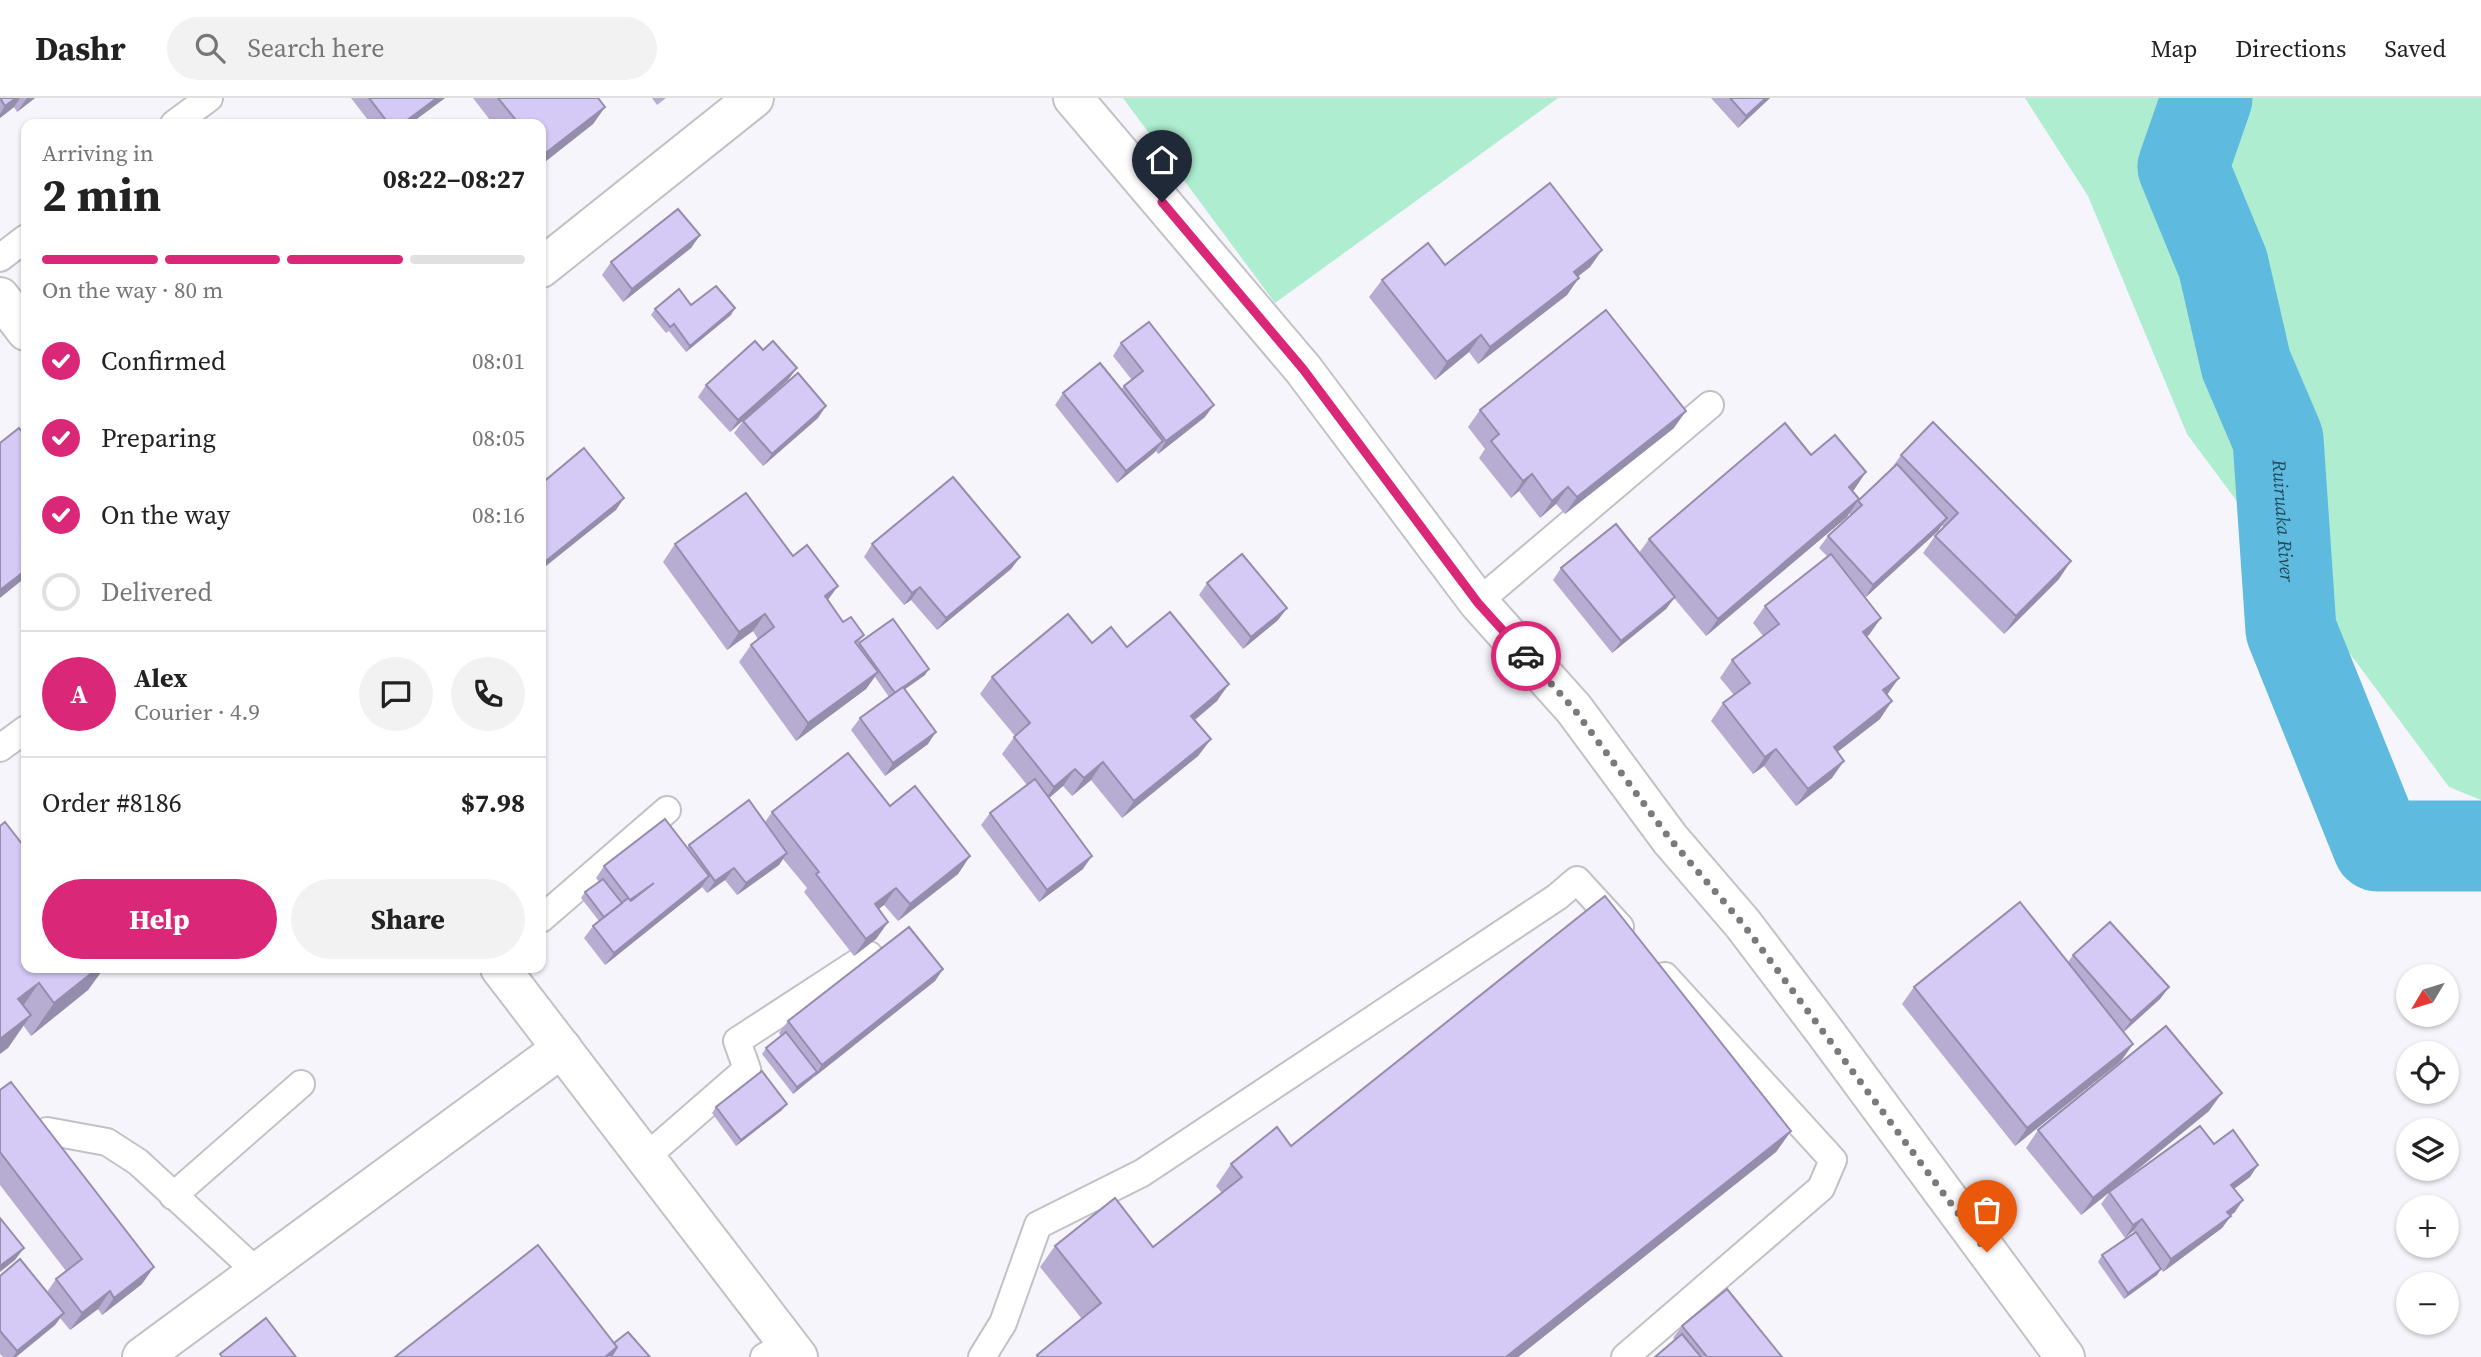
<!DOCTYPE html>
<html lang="en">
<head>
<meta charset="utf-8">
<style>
	body { margin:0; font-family:"Source Serif 4",serif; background:#f2f2f2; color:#222; height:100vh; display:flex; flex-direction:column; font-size:26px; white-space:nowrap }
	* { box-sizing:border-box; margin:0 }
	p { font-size:23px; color:#767676 }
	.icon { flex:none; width:38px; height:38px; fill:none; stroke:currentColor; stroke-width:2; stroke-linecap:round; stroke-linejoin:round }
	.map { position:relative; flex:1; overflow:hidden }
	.drawer { position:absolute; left:21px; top:21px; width:525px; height:854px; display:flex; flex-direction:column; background:#fff; border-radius:14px; box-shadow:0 2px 5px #0004 }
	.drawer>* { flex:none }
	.needle { width:46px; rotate:232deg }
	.fabs { position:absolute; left:2396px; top:866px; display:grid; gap:14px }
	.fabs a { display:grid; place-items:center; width:63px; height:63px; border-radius:50%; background:#fff; box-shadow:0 2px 5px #0004; font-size:35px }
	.pin { position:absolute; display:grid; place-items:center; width:60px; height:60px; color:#fff; margin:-72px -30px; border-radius:50% 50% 50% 0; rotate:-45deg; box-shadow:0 0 7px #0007 }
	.pin .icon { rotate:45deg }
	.courier { position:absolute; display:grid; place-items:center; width:70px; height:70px; margin:-35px; border:5px solid #db2777; border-radius:50%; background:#fff; color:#222; box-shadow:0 2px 9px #0007 }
	.headline em { font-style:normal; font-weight:700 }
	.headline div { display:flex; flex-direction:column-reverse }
	.headline { display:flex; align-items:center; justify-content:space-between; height:119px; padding:0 21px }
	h1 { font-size:46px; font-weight:700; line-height:52px }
	.bar { display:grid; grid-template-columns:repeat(4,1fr); gap:10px 7px; align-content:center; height:84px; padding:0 21px }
	.bar i { height:9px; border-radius:5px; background:#e0e0e0 }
	.bar .current { background:#db2777 }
	.bar p { grid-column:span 4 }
	.line { display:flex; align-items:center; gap:18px; padding:0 21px; border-top:2px solid #e0e0e0 }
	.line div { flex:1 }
	.round { display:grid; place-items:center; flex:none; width:74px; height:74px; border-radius:37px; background:#f2f2f2 }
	ol { padding:0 21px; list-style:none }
	li { display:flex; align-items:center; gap:21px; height:77px }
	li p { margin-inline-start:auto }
	li .icon { padding:7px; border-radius:50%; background:#db2777; color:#fff; stroke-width:4 }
	li:last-child { color:#767676 }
	li i { width:38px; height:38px; border:4px solid #e0e0e0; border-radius:50% }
	.button { display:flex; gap:14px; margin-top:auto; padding:14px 21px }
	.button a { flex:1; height:80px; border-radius:42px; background:#db2777; color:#fff; font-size:28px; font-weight:700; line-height:80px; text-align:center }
	.button a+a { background:#f2f2f2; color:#222 }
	header { display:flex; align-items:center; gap:42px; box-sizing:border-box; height:98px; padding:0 35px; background:#fff; border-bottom:2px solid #e0e0e0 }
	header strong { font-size:33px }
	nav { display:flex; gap:38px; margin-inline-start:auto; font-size:24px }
	.search { width:490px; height:63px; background:#f2f2f2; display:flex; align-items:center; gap:18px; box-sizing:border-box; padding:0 24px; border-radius:38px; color:#767676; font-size:26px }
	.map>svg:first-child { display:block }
	.green { fill:#aeedcf }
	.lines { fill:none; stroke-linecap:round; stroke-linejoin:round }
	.river { stroke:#5fbadf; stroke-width:91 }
	.service-casing { stroke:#c3c1c7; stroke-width:30 }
	.minor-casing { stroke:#c3c1c7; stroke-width:42 }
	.service { stroke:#fff; stroke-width:26 }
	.minor { stroke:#fff; stroke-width:38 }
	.wall { fill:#b7add3 }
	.shaded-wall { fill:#958dac }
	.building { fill:#d5c9f5; stroke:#958dac; stroke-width:2 }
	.done { stroke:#7a7a7d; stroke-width:7; stroke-dasharray:0 12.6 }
	.route { stroke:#db2777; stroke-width:9 }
	.labels { text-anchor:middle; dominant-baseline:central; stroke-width:7; stroke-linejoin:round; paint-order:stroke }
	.water-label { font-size:19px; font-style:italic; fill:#244b5c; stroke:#fff }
</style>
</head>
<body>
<header>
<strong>Dashr</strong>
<div class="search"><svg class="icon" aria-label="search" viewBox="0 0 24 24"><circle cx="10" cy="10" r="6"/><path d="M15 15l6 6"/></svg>Search here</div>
<nav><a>Map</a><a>Directions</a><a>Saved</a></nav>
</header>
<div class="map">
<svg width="2481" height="1259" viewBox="0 0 2481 1259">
	<rect width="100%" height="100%" fill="#f6f5fb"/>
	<g class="green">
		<polygon points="1123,0 1558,0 1275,205"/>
		<polygon points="2025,0 2481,0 2481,702 2449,689 2187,336 2088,98"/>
	</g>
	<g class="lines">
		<path class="river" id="s1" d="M2207,0L2183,69L2223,166L2246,266L2278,341L2291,532L2378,748H2481"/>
		<defs>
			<g id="service">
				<polyline points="174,26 209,0"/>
				<polyline points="0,160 26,140"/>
				<polyline points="1478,504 1710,307"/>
				<polyline points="0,650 26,631"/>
				<polyline points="541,821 667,712"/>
				<polyline points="47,1033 107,1044 138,1064 257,1174"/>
				<polyline points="646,1059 747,971 737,943 869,857"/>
				<polyline points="173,1098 301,986"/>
				<polyline points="764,1259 788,1245"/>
				<polyline points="982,1259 1003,1225 1038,1127 1142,1075 1557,799 1577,782 1620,829"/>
				<polyline points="1625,1259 1821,1090 1833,1062 1665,878"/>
			</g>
			<g id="minor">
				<polyline points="1073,0 1303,271 1478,504 1574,611 1670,741 1743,826 1825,934 2065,1259"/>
				<polyline points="541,170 754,0"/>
				<polyline points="0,199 26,233"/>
				<polyline points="500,870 798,1259"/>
				<polyline points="142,1259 562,950"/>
			</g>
		</defs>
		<use href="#service" class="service-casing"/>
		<use href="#minor" class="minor-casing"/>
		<use href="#service" class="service"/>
		<use href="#minor" class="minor"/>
	</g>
	<g class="wall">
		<polygon points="0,0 35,0 17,14 14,9 0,20"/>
		<polygon points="351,0 445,0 410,26 371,26"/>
		<polygon points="473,0 598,0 605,9 593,26 541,67 541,26 493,26"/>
		<polygon points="652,0 666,0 657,7"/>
		<polygon points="1711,0 1770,0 1738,30"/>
		<polygon points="700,137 691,150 623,204 602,177 611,164"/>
		<polygon points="1602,152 1590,169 1578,178 1567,197 1478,266 1469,254 1435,282 1369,199 1382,182 1445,167"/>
		<polygon points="691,207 731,217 686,254 669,233 666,235 651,217 655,211"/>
		<polygon points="1121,245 1205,319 1158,356 1156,353 1117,385 1055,307 1063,295 1121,292 1124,288 1132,282 1113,258"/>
		<polygon points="788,282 730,334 698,299 706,287"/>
		<polygon points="1480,312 1674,330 1565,416 1556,406 1540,420 1519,393 1511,400 1479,360 1485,351 1468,329"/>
		<polygon points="818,320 763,368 734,335 743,323"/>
		<polygon points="1811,357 1866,374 1852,393 1859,401 1889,374 1901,357 2059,481 2004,536 1923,455 1935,438 1943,429 1942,427 1938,433 1865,499 1881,520 1867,538 1887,597 1880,621 1837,654 1832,680 1796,708 1764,668 1753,676 1711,623 1723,605 1734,597 1720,580 1732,562 1763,538 1753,525 1765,508 1828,459 1819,450 1828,438 1851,417 1849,415 1847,419 1706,538 1674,500 1666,511 1612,555 1553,482 1561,470 1639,455 1649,441"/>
		<polygon points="675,446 793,458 828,502 843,524 864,537 857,546 858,547 859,545 925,577 905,591 928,646 885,678 851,632 860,620 889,599 875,579 866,591 796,643 739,564 751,547 758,541 753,533 727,552 663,464"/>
		<polygon points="872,446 1020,459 1011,471 937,532 911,502 904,507 864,459"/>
		<polygon points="1207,485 1287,510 1278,522 1243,551 1199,497"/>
		<polygon points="1092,545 1127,549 1217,603 1195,622 1211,641 1198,658 1122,720 1091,682 1072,698 1063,688 1049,700 1083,771 1039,804 981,727 990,715 1027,687 1002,656 1015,638 980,596 992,579"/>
		<polygon points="890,708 970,758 958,776 898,823 884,807 878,811 888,824 876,841 854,858 804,794 807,790 783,761 779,767 737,797 725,782 707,795 702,789 605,867 584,840 593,828 599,823 581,800 585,794 599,784 596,780 604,768 687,750 689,747 765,724 772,714"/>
		<polygon points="2073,857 2169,889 2160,901 2124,934 2133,946 2121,963 2015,1048 1902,906 1914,889 2068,864"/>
		<polygon points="26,870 104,870 88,892 31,938 23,927 8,950"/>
		<polygon points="943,871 935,883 793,996 762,956 766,950 781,938 779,935 788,923"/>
		<polygon points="0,992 142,1186 102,1217 98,1211 70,1232 60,1220 55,1227 16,1259 3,1259 0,1256 0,1178 47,1194 56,1181 66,1173 0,1087"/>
		<polygon points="716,1009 782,1012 736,1048 712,1015"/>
		<polygon points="2209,1013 2113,1092 2214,1046 2250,1079 2234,1091 2235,1114 2230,1118 2222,1130 2163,1174 2161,1171 2157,1177 2124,1201 2098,1164 2102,1157 2134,1134 2133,1133 2125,1140 2101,1106 2109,1095 2081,1117 2026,1050 2038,1032"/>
		<polygon points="1791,1033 1776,1054 1518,1259 1035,1259 1082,1221 1040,1169 1055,1148 1153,1149 1222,1095 1216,1088 1231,1066 1291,1048"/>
		<polygon points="1682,1228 1782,1259 1655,1259 1675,1242 1673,1240"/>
	</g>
	<g class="shaded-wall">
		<polygon points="16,0 20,0 14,9 0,20 0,16 5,8"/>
		<polygon points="27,0 35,0 17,14"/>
		<polygon points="437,0 445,0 410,26 402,26"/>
		<polygon points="1766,0 1770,0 1738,30 1746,18"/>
		<polygon points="605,9 593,26 541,67 541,61 543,57"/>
		<polygon points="700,137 691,150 623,204 632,191"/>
		<polygon points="1602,152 1590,169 1562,191 1574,174"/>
		<polygon points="1579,180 1567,197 1478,266 1490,249"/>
		<polygon points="735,210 731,217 686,254 690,248"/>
		<polygon points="1481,237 1469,254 1435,282 1447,264"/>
		<polygon points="797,270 788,282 730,334 738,322"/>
		<polygon points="1214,307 1205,319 1158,356 1166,343"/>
		<polygon points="826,308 818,320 763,368 772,356"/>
		<polygon points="1686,313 1674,330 1565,416 1577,399"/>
		<polygon points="1163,343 1154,355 1117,385 1126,373"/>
		<polygon points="1866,374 1854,392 1836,407 1849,389"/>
		<polygon points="1532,376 1519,393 1511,400 1523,383"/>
		<polygon points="1568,389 1556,406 1540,420 1552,403"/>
		<polygon points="624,400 616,412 541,472 541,467"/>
		<polygon points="1859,401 1847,419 1706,538 1718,521"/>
		<polygon points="1947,420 1938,433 1865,500 1873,487"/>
		<polygon points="1020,459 1011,471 937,532 946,520"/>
		<polygon points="2071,463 2059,481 2004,536 2016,518"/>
		<polygon points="26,472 26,479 0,500 0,492"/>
		<polygon points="838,488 825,506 825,498"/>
		<polygon points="920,489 911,502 904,507 912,495"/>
		<polygon points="1675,499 1666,511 1612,555 1621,543"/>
		<polygon points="1287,510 1278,522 1243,551 1251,539"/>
		<polygon points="765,516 753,533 727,552 739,534"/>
		<polygon points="1881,520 1869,537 1851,551 1863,534"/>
		<polygon points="929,571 925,577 891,601 895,595"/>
		<polygon points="878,574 866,591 796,643 808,625"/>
		<polygon points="1899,580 1887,597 1883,592"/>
		<polygon points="1229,586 1217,603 1179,635 1191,618"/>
		<polygon points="1892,603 1880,621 1822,666 1834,649"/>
		<polygon points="936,634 928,646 885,678 893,665"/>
		<polygon points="1211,641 1198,658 1122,720 1134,703"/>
		<polygon points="1776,651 1764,668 1753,676 1765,659"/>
		<polygon points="1844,663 1832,680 1796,708 1808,691"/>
		<polygon points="1103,664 1091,682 1072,698 1084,680"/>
		<polygon points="1075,671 1063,688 1042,706 1054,689"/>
		<polygon points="787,755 779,767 737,797 746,785"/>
		<polygon points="970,758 958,776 898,823 910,806"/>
		<polygon points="1092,758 1083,771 1039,804 1047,792"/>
		<polygon points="734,770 725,782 707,795 715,783"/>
		<polygon points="709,778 701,790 605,867 614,855"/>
		<polygon points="896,790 884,807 862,824 875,806"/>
		<polygon points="888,824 876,841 854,858 866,841"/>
		<polygon points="98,870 104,870 88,892 31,938 54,905"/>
		<polygon points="943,871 935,883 814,979 822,967"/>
		<polygon points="39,885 16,918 18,901"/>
		<polygon points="2169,889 2160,901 2122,935 2131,923"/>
		<polygon points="31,917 8,950 0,956 0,941"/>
		<polygon points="2133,946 2121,963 2015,1048 2027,1030"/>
		<polygon points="817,974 812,980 793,996 797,989"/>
		<polygon points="2222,995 2209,1013 2081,1117 2093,1100"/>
		<polygon points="787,1006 782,1012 736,1048 741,1042"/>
		<polygon points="1791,1033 1776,1054 1518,1259 1506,1259"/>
		<polygon points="2258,1067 2250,1079 2223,1099 2231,1087"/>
		<polygon points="2243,1102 2235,1114 2219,1126 2227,1114"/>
		<polygon points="2231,1118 2222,1130 2163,1174 2171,1161"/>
		<polygon points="2142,1121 2133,1133 2125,1140 2133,1127"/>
		<polygon points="24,1150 15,1162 0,1174 0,1168"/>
		<polygon points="154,1169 142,1186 102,1217 114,1200"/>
		<polygon points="2161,1171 2157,1177 2124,1201 2128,1195"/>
		<polygon points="110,1193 98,1211 70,1232 82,1215"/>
		<polygon points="64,1215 55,1227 16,1259 13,1259 17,1253"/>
		<polygon points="617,1249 610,1259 605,1259"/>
	</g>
	<g class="building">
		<polygon points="0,0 16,0 5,8"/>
		<polygon points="369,0 437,0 402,26 389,26"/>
		<polygon points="498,0 598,0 605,9 543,57 541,54 541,26 519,26"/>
		<polygon points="1730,0 1766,0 1746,18"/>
		<polygon points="1550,85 1602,152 1574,174 1579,180 1490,249 1481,237 1447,264 1382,182 1428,145 1445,167"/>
		<polygon points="678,111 700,137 632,191 611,164"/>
		<polygon points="716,188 735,210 690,248 674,226 670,229 655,211 679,191 691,207"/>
		<polygon points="1606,212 1686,313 1577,399 1568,389 1552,403 1532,376 1523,383 1491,343 1499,336 1480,312"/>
		<polygon points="1149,224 1214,307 1166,343 1124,288 1143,273 1121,245"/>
		<polygon points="755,243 763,252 773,243 797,270 738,322 706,287"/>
		<polygon points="1100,265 1163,343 1126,373 1063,295"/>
		<polygon points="798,275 826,308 772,356 743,323"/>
		<polygon points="1933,324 2071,463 2016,518 1935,438 1958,415 1901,357"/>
		<polygon points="1785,325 1811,357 1835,337 1866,374 1849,389 1859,401 1718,521 1649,441"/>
		<polygon points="19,330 26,339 26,440 22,443 26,448 26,472 0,492 0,345"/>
		<polygon points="584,350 624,400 541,467 541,386"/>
		<polygon points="1897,366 1947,420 1873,487 1828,438 1862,407 1858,403"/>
		<polygon points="953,379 1020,459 946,520 920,489 912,495 872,446"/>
		<polygon points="746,395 793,458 807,447 838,488 825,498 843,524 851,519 864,537 855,544 878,574 808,625 751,547 774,529 765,516 739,534 675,446"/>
		<polygon points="1616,426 1675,499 1621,543 1561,470"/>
		<polygon points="1242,456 1287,510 1251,539 1207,485"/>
		<polygon points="1831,456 1881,520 1863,534 1899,580 1883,592 1892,603 1834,649 1844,663 1808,691 1776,651 1765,659 1723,605 1750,585 1732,562 1779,526 1765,508"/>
		<polygon points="1170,514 1229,586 1191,618 1211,641 1134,703 1103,664 1084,680 1075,671 1054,689 1014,639 1030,625 992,579 1068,516 1092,545 1111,529 1127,549"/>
		<polygon points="893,521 929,571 895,595 859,545"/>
		<polygon points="903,589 936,634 893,665 860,620"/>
		<polygon points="848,655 890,708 915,688 970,758 910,806 896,790 875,806 888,824 866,841 816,776 819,774 772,714"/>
		<polygon points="1035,681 1092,758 1047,792 990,715"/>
		<polygon points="749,702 787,755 746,785 734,770 715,783 689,747"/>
		<polygon points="665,721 709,778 614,855 593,828 628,800 631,803 654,785 630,802 604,768"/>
		<polygon points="5,724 26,751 26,870 98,870 54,905 39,885 18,901 31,917 0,941 0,728"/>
		<polygon points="603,781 622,805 604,819 585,794"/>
		<polygon points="1605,798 1791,1033 1506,1259 1039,1259 1037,1257 1101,1205 1055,1148 1115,1100 1153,1149 1242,1079 1231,1066 1277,1029 1291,1048"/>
		<polygon points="2020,804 2133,946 2027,1030 1914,889"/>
		<polygon points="2110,824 2169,889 2131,923 2073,857"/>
		<polygon points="909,829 943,871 822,967 788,923"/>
		<polygon points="2166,928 2222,995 2093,1100 2038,1032"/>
		<polygon points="786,934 817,974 797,989 766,950"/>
		<polygon points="762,973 787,1006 741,1042 716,1009"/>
		<polygon points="11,984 154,1169 114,1200 110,1193 82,1215 56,1181 82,1161 0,1054 0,992"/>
		<polygon points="2200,1028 2214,1046 2233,1032 2258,1067 2231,1087 2243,1102 2227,1114 2231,1118 2171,1161 2142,1121 2133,1127 2109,1094"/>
		<polygon points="0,1120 24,1150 0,1168"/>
		<polygon points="2136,1134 2161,1171 2128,1195 2102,1157"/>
		<polygon points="538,1147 617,1249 605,1259 395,1259"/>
		<polygon points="20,1161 64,1215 17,1253 0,1233 0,1178"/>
		<polygon points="1727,1191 1782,1259 1707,1259 1682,1228"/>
		<polygon points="266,1220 296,1259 222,1259 220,1256"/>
		<polygon points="628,1234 650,1259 611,1259 617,1249 614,1245"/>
		<polygon points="1682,1236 1701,1259 1655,1259"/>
	</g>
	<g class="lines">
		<polyline class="done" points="1526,558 1574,611 1670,741 1743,826 1987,1154"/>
		<polyline class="route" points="1162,104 1303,271 1478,505 1526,558"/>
	</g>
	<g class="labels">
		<g class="water-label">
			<text stroke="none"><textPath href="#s1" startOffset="444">Ruiruaka River</textPath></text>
		</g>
	</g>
</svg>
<div class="fabs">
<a><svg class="needle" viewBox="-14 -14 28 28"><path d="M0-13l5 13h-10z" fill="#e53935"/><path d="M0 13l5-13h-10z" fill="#767676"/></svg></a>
<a><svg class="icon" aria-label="locate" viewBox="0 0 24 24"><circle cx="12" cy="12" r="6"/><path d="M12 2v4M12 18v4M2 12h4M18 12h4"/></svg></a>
<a><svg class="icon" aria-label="layers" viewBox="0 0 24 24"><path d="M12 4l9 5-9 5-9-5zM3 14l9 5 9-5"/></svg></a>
<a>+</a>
<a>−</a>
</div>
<div class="pin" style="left:1987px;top:1154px;background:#ea580c"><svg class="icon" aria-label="bag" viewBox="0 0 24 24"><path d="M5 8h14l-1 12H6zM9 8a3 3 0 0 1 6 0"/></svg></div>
<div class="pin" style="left:1162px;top:104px;background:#1f2937"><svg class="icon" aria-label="home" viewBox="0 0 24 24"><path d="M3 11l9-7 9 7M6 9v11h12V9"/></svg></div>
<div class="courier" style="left:1526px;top:558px"><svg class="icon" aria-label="car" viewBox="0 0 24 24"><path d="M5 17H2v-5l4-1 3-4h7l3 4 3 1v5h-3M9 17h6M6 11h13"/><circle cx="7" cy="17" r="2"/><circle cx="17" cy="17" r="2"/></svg></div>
<section class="drawer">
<div class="headline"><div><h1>2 min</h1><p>Arriving in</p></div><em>08:22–08:27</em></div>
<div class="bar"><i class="current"></i><i class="current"></i><i class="current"></i><i></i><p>On the way · 80 m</p></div>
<ol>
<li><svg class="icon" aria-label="check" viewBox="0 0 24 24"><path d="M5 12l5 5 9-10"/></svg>Confirmed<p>08:01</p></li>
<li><svg class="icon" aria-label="check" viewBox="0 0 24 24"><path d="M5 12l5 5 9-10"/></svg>Preparing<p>08:05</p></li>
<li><svg class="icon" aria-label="check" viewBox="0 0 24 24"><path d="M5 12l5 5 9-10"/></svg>On the way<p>08:16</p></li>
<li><i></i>Delivered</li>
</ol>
<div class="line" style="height:126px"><b class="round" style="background:#db2777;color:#fff">A</b><div><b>Alex</b><p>Courier · 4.9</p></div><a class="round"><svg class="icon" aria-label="chat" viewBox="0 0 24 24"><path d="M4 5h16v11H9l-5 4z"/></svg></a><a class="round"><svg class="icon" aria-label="phone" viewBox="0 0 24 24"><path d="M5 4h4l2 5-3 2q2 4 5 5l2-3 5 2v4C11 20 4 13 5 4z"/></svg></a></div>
<div class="line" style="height:91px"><div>Order #8186</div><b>$7.98</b></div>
<div class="button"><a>Help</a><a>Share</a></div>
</section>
</div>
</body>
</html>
